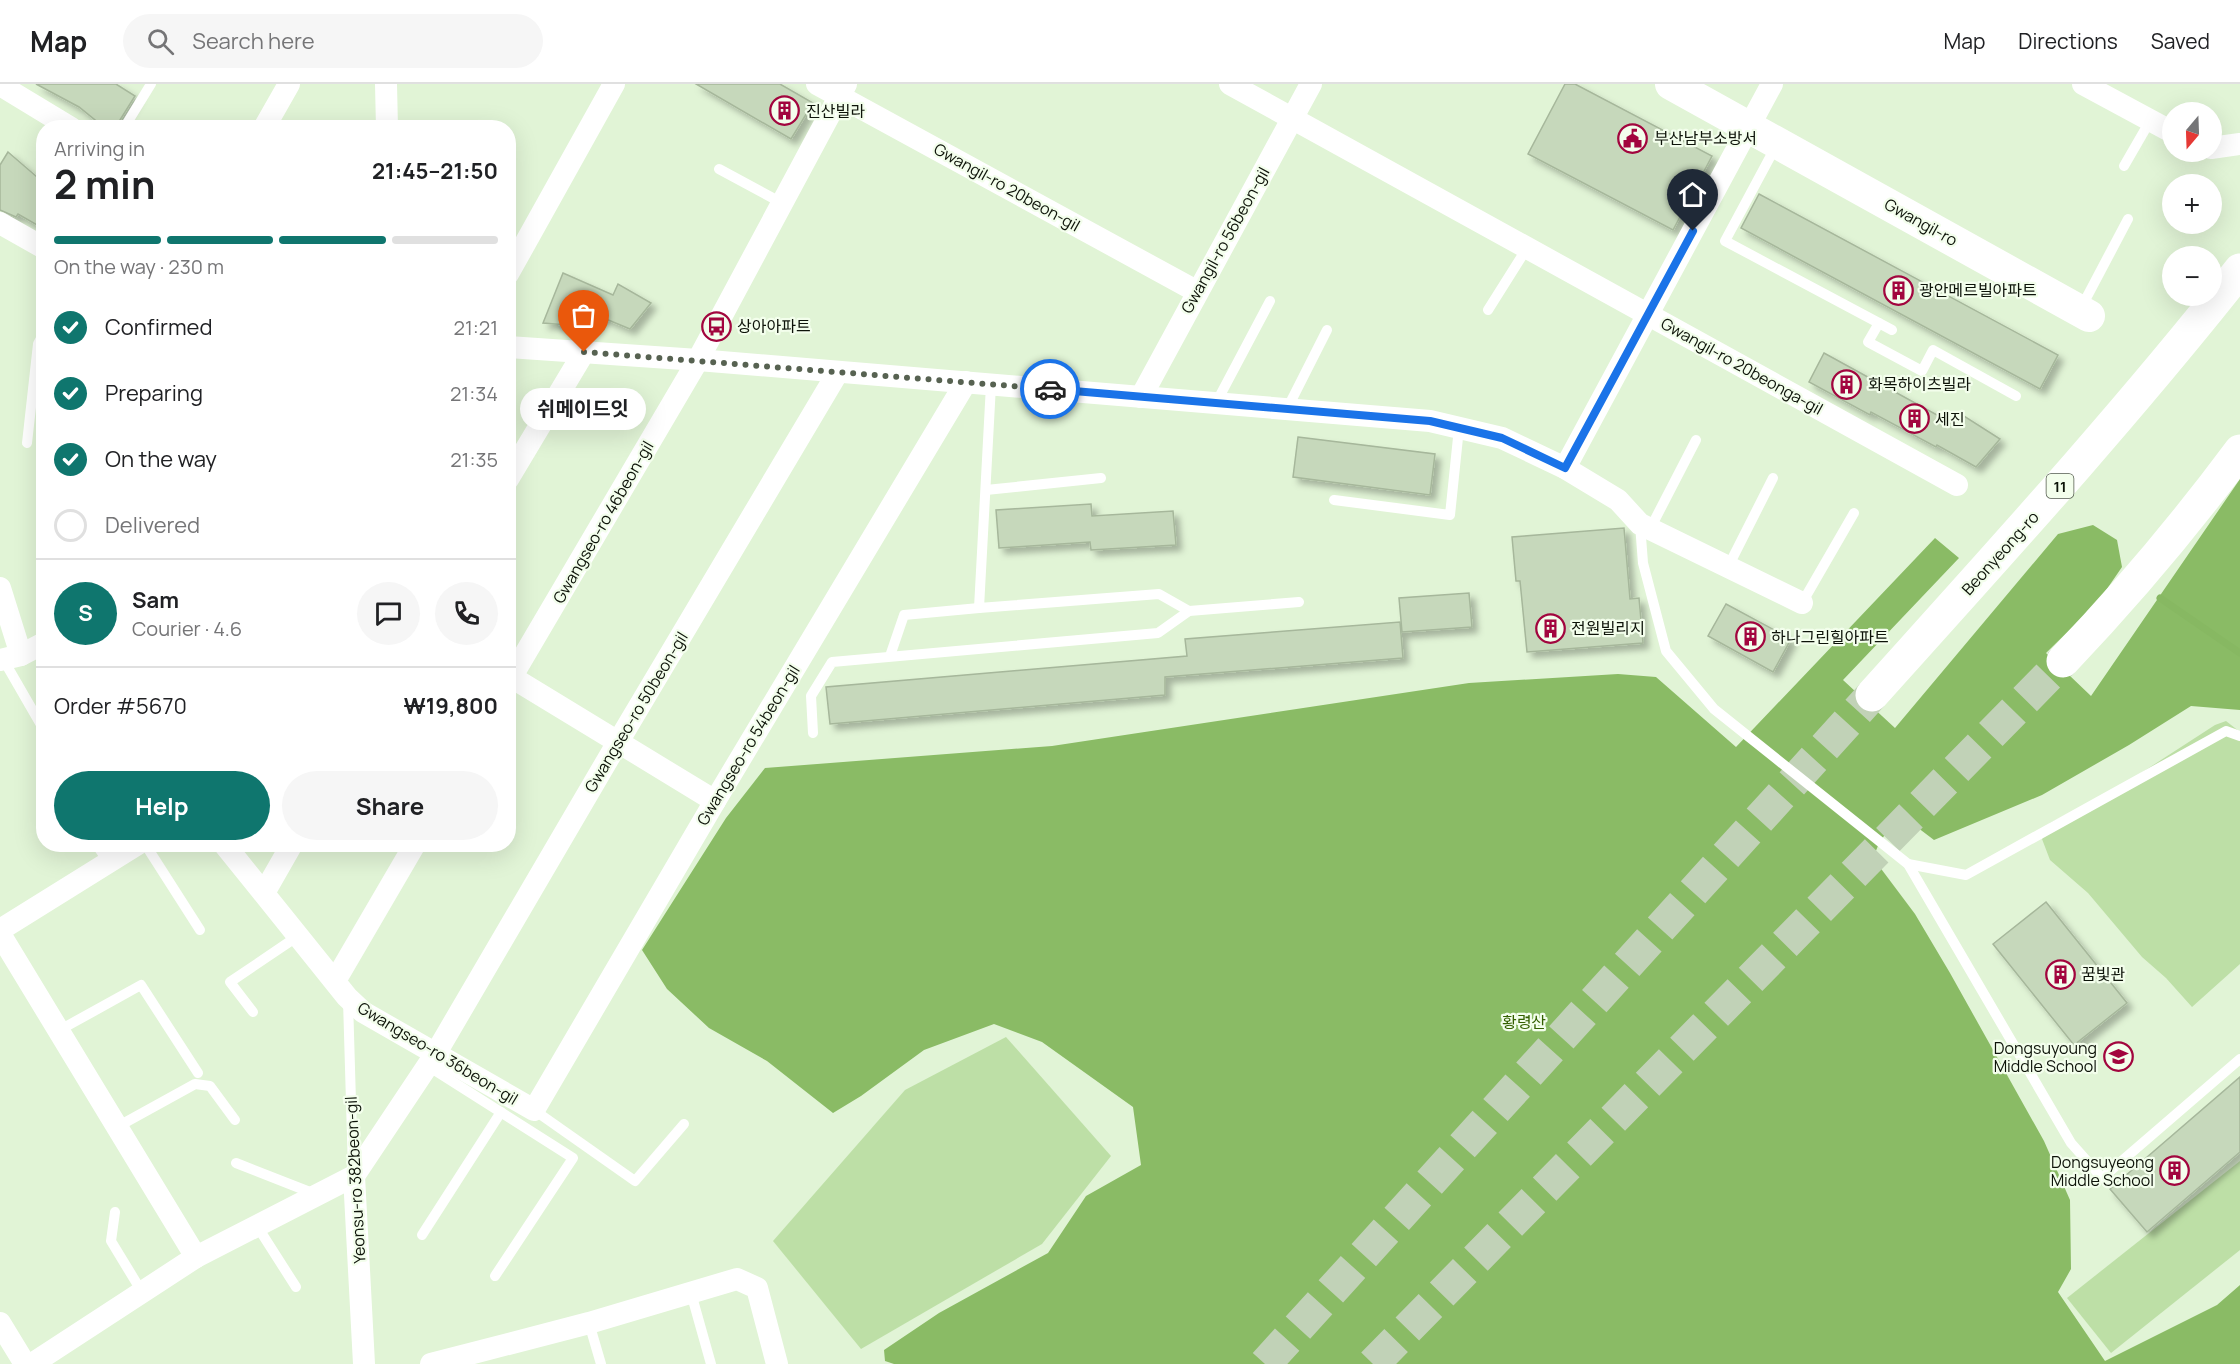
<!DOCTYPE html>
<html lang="en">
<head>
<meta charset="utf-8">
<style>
	body { margin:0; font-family:Manrope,"Noto Sans KR",sans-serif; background:#f6f6f6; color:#202124; height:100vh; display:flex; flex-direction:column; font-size:22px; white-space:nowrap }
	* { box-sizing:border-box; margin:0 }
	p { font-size:20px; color:#757577 }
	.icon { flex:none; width:33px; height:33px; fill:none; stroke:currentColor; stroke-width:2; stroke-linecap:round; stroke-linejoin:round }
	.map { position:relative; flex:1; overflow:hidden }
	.side { position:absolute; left:36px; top:36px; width:480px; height:732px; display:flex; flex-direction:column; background:#fff; border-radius:24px; box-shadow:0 6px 24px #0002 }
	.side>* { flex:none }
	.needle { width:39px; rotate:199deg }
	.buttons { position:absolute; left:2162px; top:18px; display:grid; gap:12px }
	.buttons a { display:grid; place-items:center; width:60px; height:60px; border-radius:50%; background:#fff; box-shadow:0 6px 24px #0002; font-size:30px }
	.pin { position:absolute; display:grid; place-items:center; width:51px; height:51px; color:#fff; margin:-62px -26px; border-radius:50% 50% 50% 0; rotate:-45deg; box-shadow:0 0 6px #0007 }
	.pin .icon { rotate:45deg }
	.courier { position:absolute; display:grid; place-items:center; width:60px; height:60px; margin:-30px; border:4px solid #1a73e8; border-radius:50%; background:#fff; color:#222; box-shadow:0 2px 8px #0007 }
	.bubble { position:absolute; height:42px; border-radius:21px; background:#fff; box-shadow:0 6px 24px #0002; font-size:20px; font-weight:700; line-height:42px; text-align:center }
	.overview em { font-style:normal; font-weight:700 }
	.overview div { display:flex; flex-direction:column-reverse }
	.overview { display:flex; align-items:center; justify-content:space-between; height:102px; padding:0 18px }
	h1 { font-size:39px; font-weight:700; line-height:45px }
	.bar { display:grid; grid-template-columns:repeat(4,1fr); gap:9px 6px; align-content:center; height:72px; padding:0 18px }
	.bar i { height:8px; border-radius:4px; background:#e0e0e0 }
	.bar .current { background:#0f766e }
	.bar p { grid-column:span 4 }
	.line { display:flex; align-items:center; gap:15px; padding:0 18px; border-top:2px solid #e0e0e0 }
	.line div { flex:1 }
	.round { display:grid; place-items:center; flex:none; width:63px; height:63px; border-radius:32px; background:#f6f6f6 }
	ol { padding:0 18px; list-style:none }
	li { display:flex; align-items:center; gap:18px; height:66px }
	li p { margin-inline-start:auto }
	li .icon { padding:6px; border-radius:50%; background:#0f766e; color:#fff; stroke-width:4 }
	li:last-child { color:#757577 }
	li i { width:33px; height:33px; border:3px solid #e0e0e0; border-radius:50% }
	.primary-button { display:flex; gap:12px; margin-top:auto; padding:12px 18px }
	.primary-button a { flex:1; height:69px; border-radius:36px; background:#0f766e; color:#fff; font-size:24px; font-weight:700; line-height:69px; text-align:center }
	.primary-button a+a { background:#f6f6f6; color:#202124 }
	header { display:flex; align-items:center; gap:36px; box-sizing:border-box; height:84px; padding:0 30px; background:#fff; border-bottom:2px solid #e0e0e0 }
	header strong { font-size:28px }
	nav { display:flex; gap:33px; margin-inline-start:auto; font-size:21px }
	.search { width:420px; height:54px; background:#f6f6f6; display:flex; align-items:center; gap:15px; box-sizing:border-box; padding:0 21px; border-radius:33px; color:#757577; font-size:22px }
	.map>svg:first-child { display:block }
	.green { fill:#bddfa6 }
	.forest { fill:#8abb65 }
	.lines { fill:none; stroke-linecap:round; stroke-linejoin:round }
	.stream { stroke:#87b862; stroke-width:7 }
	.building { fill:#c6d8bb; stroke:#a6b79b; stroke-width:1.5; filter:url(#shadow) }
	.highway-tunnel { stroke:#c1d2b7; stroke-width:33; stroke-dasharray:33 16; stroke-linecap:butt }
	.lane { stroke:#fff; stroke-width:10 }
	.street { stroke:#fff; stroke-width:22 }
	.secondary { stroke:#fff; stroke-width:32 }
	.highway { stroke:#fff; stroke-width:33 }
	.done { stroke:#576251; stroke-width:6; stroke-dasharray:0 10.8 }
	.route { stroke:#1a73e8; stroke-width:8 }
	.labels { text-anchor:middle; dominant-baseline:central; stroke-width:4.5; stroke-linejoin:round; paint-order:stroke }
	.shield { fill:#f3feec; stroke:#525a4d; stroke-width:1.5 }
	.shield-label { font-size:15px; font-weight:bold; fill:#0d1309 }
	.poi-label { font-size:16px; fill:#0d1309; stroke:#f3feec; text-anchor:start }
	.street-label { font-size:16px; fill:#0d1309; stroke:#f3feec }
	.park-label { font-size:16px; fill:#346000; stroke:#f3feec }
</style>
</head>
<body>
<header>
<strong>Map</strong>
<div class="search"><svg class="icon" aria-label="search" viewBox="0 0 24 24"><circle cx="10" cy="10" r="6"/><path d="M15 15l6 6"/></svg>Search here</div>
<nav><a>Map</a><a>Directions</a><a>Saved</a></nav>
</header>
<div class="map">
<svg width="2240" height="1280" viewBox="0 0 2240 1280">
	<defs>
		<filter id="shadow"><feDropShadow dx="5.5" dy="5.5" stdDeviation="3" flood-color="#0004"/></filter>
	</defs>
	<rect width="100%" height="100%" fill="#e1f4d6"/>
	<g class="green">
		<polygon points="2226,637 2240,648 2240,880 2192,923 2166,894 2142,873 2088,809 2050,776 2042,755 2050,739 2124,700 2215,641"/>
		<polygon points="1006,953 1111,1072 1042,1160 861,1265 773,1157 905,1006"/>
		<polygon points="2240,1077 2240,1166 2111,1269 2067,1214"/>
	</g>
	<polygon class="forest" points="2240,395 2240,626 2191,622 2129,661 2042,711 1934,756 1901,731 1880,757 1873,774 1915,830 1950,889 2044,1057 2070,1116 2071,1185 2058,1208 2105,1277 2217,1221 2240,1201 2240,1280 894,1280 885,1277 884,1266 939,1229 1048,1169 1086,1112 1141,1081 1133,1023 1042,958 994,940 924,966 861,1012 833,1029 767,977 709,944 667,905 642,866 726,734 765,684 1052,662 1469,599 1618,590 1656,593 1736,663 1935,454 1959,474 1843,596 1895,644 2058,450 2093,441 2117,456 2122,483 2098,518 2046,569 2091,612"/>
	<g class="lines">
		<polyline class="stream" points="2160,514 2240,569"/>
	</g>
	<g class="building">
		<polygon points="36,0 116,0 135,12 115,44 105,44 79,23"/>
		<polygon points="696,0 780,0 813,19 791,55"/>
		<polygon points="1565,0 1575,0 1712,72 1673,146 1528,70"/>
		<polygon points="8,68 44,99 44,145 18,130 16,133 0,126 0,81"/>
		<polygon points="1759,110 2058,271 2040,305 1741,144"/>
		<polygon points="563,189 613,211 618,200 651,219 630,245 589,228 580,242 543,239"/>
		<polygon points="1824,269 1957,342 1964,332 2000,355 1976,383 1937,361 1936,363 1871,328 1870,331 1809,298"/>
		<polygon points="1298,353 1435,370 1430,411 1293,393"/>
		<polygon points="1091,420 1092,432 1173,427 1176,461 1091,466 1090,458 999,464 996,426"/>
		<polygon points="1624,444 1630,515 1639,514 1643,559 1527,568 1520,497 1516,497 1512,453"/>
		<polygon points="1469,509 1472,543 1402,548 1399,514"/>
		<polygon points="1726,520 1791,555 1773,588 1708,552"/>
		<polygon points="1400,538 1403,574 1165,593 1165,611 830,640 826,603 1187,572 1185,555"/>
		<polygon points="2046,818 2127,919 2074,961 1993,860"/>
		<polygon points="2240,993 2240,1068 2147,1148 2110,1105"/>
	</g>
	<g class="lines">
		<g class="highway-tunnel">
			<polyline points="1265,1280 1872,611"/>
			<polyline points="1373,1280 2063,577"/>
		</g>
		<g class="lane">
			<polyline points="124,44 151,0"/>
			<polyline points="1776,62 1725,157 1892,246"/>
			<polyline points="2124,82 2150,37"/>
			<polyline points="719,85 782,119"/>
			<polyline points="2081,224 2128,135"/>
			<polyline points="1488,226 1527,164"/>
			<polyline points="1879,239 1868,258 1922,287 1933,266 2016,312"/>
			<polyline points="991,301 979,524 1159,510 1189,527"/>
			<polyline points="1216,319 1270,217"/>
			<polyline points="1287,325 1327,246"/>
			<polyline points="27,359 38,260 44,249"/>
			<polyline points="986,406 1101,394"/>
			<polyline points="1334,416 1450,431 1459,344"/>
			<polyline points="1640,440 1643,479 1666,567 1714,625 1908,780 2071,1059 2102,1094 2240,975"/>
			<polyline points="1650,445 1696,356"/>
			<polyline points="1728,483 1773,394"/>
			<polyline points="1802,519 1854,429"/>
			<polyline points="890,572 904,531 979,524"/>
			<polyline points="3,575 44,646"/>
			<polyline points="813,649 811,612 832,578 1158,549 1189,527 1299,518"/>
			<polyline points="96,760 109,779"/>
			<polyline points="145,760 200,846"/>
			<polyline points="1908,780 1966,791 2226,647 2240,652"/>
			<polyline points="348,916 353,1086"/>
			<polyline points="253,928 230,898 298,852"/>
			<polyline points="58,947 141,901 198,989"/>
			<polyline points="428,982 573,1074 495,1192"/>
			<polyline points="534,1026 635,1097 684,1040"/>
			<polyline points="117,1043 195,1000 210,1002 235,1036"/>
			<polyline points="236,1079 315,1110"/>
			<polyline points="115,1128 111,1157 142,1208"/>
			<polyline points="257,1142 296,1203"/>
			<polyline points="422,1151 501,1028"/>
			<polyline points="691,1209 711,1280"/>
			<polyline points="589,1239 601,1280"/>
		</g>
		<g class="street">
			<polyline points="386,0 387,44"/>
			<polyline points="817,0 1196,207"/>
			<polyline points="1230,0 1957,401"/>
			<polyline points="2083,0 2172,48"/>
			<polyline points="0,1 71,44"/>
			<polyline points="264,44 289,0"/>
			<polyline points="2211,64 2240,60"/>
			<polyline points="0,139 44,164"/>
			<polyline points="508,190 614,0"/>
			<polyline points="508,263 698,276 1430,337 1502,354 1565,384 1618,416 1640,440 1802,519"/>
			<polyline points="1141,313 1311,0"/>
			<polyline points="1565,384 1772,0"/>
			<polyline points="508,395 584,268"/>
			<polyline points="0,504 21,571"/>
			<polyline points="0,576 21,571 44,559"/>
			<polyline points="508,591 715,717"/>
			<polyline points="508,599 698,276 846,0"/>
			<polyline points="224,760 347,913 363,928 534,1026 715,717 966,298"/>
			<polyline points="264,809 292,760"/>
			<polyline points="0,846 138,760"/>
			<polyline points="0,850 196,1173"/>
			<polyline points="335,897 415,760"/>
			<polyline points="354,1092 364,1280"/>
			<polyline points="0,1239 25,1280"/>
			<polyline points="32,1280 196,1173 354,1092 436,969 618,658 838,288"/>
			<polyline points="431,1280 589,1239 737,1195 757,1204 777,1280"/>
		</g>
		<polyline class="secondary" points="1671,0 2089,232"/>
		<g class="highway">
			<path d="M2063,577C2127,510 2185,441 2240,367"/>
			<path d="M1872,611C1997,472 2124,333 2240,186"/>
		</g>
	</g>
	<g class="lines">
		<polyline class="done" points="584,268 1050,305"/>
		<polyline class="route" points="1050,305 1430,337 1502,354 1565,384 1693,147"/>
	</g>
	<defs>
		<symbol id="building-ring" viewBox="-11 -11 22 22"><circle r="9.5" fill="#f3feec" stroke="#a2053e" stroke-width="1.5"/><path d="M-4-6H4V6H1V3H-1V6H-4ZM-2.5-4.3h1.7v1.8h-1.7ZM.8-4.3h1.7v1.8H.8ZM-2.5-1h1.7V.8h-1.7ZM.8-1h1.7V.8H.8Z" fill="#a2053e"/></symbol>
		<symbol id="civic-ring" viewBox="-11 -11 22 22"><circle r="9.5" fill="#f3feec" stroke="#a2053e" stroke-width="1.5"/><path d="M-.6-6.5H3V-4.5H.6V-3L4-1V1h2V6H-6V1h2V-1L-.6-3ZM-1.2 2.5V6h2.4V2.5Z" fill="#a2053e"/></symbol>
		<symbol id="bus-ring" viewBox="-11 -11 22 22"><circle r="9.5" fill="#f3feec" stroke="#a2053e" stroke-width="1.5"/><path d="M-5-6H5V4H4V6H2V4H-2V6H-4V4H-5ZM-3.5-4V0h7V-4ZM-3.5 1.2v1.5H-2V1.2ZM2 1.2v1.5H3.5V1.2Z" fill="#a2053e"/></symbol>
		<symbol id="school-ring" viewBox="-11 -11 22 22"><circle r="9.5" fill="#f3feec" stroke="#a2053e" stroke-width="1.5"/><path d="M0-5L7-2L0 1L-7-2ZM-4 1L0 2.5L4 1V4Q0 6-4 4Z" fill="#a2053e"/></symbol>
	</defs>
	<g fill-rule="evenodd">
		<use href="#building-ring" x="768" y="10" width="33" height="33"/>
		<use href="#civic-ring" x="1616" y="38" width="33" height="33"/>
		<use href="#building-ring" x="1882" y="190" width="33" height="33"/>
		<use href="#bus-ring" x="700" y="226" width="33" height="33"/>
		<use href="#building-ring" x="1830" y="284" width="33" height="33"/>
		<use href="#building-ring" x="1898" y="318" width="33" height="33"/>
		<use href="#building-ring" x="1534" y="528" width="33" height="33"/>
		<use href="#building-ring" x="1734" y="536" width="33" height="33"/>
		<use href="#building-ring" x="2044" y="874" width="33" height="33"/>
		<use href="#school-ring" x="2102" y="956" width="33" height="33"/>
		<use href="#building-ring" x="2158" y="1070" width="33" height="33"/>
	</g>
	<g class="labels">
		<rect class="shield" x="2046.5" y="390" width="27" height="24" rx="4.5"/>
		<g class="shield-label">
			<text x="2060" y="402">11</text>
		</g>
		<g class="poi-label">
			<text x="806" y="27">진산빌라</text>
			<text x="1654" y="54">부산남부소방서</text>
			<text x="1919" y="206">광안메르빌아파트</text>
			<text x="737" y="242">상아아파트</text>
			<text x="1868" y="300">화목하이츠빌라</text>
			<text x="1935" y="335">세진</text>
			<text x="1571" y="544">전원빌리지</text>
			<text x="1771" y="553">하나그린힐아파트</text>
			<text x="2081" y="890">꿈빛관</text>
			<text x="2097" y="964" text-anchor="end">Dongsuyoung<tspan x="2097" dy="18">Middle School</tspan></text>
			<text x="2154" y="1078" text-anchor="end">Dongsuyeong<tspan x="2154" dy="18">Middle School</tspan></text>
		</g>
		<g class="street-label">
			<text transform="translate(1007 103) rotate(29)">Gwangil-ro 20beon-gil</text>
			<text transform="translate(1921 138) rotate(29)">Gwangil-ro</text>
			<text transform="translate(1225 156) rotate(-61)">Gwangil-ro 56beon-gil</text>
			<text transform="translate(1742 282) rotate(29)">Gwangil-ro 20beonga-gil</text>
			<text transform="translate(603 438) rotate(-60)">Gwangseo-ro 46beon-gil</text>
			<text transform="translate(2000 469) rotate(-48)">Beonyeong-ro</text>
			<text transform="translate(636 628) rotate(-59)">Gwangseo-ro 50beon-gil</text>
			<text transform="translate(748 661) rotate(-59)">Gwangseo-ro 54beon-gil</text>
			<text transform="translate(438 969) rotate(31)">Gwangseo-ro 36beon-gil</text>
			<text transform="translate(355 1096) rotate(-93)">Yeonsu-ro 382beon-gil</text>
		</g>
		<g class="park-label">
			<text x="1524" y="938">황령산</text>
		</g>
	</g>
</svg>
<div class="buttons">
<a><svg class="needle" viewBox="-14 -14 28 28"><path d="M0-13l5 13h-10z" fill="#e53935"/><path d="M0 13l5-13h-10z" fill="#757577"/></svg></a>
<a>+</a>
<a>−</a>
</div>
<div class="pin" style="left:584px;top:268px;background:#ea580c"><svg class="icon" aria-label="bag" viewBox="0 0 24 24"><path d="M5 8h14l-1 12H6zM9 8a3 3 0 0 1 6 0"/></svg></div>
<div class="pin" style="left:1693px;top:147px;background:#1f2937"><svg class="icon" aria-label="home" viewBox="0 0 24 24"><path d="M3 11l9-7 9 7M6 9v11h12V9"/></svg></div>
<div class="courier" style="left:1050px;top:305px"><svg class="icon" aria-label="car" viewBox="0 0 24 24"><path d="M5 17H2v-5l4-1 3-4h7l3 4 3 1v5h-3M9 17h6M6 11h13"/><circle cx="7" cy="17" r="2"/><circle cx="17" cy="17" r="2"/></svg></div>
<div class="bubble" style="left:520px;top:304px;width:126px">쉬메이드잇</div>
<section class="side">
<div class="overview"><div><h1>2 min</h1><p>Arriving in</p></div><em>21:45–21:50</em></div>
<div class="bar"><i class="current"></i><i class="current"></i><i class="current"></i><i></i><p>On the way · 230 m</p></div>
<ol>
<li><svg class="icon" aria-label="check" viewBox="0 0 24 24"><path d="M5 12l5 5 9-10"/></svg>Confirmed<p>21:21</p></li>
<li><svg class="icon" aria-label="check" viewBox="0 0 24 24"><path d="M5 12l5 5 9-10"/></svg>Preparing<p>21:34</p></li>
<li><svg class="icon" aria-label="check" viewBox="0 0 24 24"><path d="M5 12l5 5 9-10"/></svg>On the way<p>21:35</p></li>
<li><i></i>Delivered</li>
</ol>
<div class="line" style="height:108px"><b class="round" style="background:#0f766e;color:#fff">S</b><div><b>Sam</b><p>Courier · 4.6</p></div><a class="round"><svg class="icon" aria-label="chat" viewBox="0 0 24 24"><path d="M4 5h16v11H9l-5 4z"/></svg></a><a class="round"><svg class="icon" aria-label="phone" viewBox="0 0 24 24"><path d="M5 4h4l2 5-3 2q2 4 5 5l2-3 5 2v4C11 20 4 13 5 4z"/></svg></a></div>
<div class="line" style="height:78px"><div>Order #5670</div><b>₩19,800</b></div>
<div class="primary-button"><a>Help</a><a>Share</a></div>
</section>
</div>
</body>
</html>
